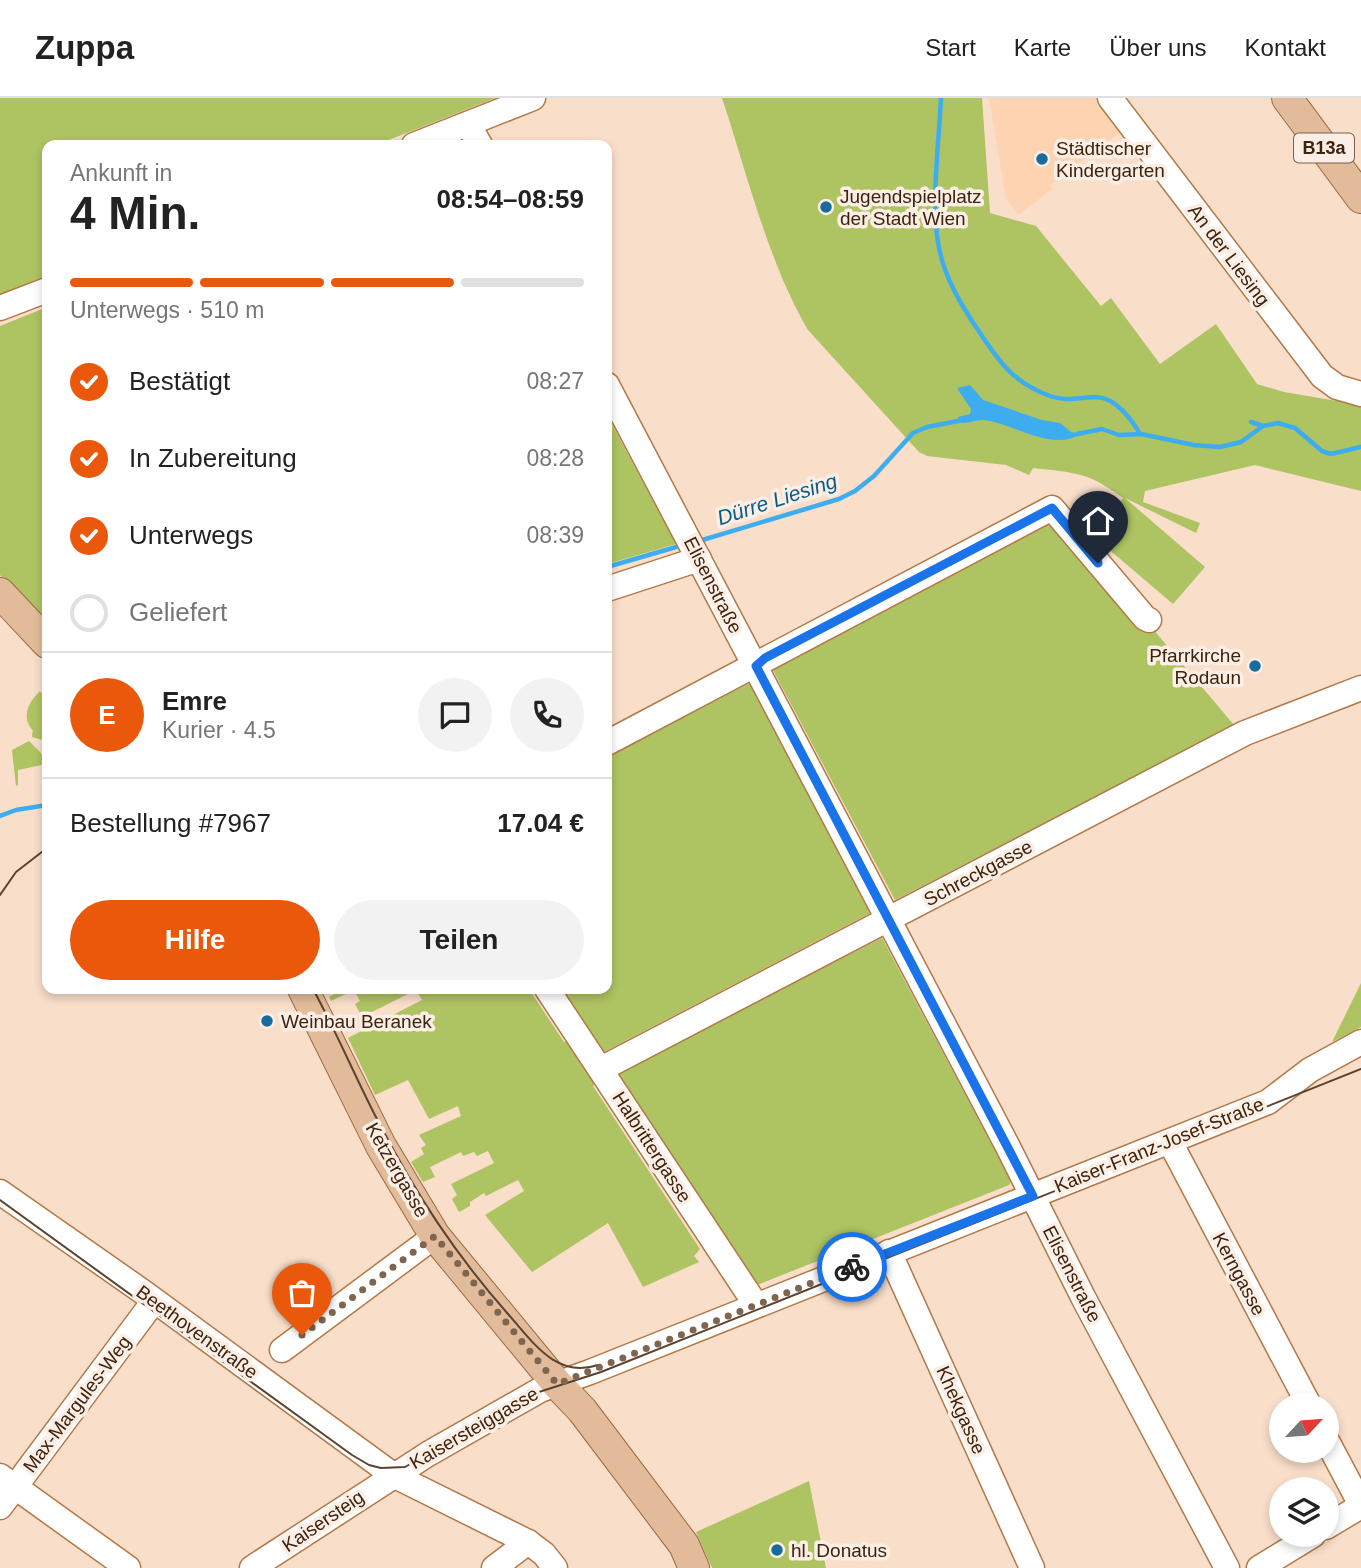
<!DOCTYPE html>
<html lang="de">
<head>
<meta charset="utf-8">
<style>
	body { margin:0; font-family:Helvetica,sans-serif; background:#f2f2f2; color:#222; height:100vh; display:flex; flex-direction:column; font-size:26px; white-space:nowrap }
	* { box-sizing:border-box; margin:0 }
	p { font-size:23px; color:#767676 }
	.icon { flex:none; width:38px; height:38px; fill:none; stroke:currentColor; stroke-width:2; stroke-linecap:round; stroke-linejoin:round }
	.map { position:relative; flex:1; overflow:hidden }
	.side { position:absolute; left:42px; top:42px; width:570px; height:854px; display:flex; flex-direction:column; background:#fff; border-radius:14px; box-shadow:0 4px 10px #0003 }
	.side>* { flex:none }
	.needle { width:46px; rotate:64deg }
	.buttons { position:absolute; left:1269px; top:1295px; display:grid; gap:14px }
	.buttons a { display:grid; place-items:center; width:70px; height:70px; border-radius:50%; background:#fff; box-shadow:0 4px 10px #0003; font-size:35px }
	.pin { position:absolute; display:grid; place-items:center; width:60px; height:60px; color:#fff; margin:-72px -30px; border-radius:50% 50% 50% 0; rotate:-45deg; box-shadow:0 0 7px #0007 }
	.pin .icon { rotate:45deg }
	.courier { position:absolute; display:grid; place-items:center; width:70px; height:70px; margin:-35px; border:5px solid #1a73e8; border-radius:50%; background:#fff; color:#222; box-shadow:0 2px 9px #0007 }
	.summary em { font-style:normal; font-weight:600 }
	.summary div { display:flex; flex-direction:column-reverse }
	.summary { display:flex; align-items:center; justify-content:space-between; height:119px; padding:0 28px }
	h1 { font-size:46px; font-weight:600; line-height:52px }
	.bar { display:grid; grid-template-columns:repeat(4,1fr); gap:10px 7px; align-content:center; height:84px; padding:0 28px }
	.bar i { height:9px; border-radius:5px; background:#e0e0e0 }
	.bar .active { background:#ea580c }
	.bar p { grid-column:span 4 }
	.line { display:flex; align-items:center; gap:18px; padding:0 28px; border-top:2px solid #e0e0e0 }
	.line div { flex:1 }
	.round { display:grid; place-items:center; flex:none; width:74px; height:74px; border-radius:37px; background:#f2f2f2 }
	ol { padding:0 28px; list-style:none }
	li { display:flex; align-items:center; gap:21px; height:77px }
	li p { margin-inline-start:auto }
	li .icon { padding:7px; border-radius:50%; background:#ea580c; color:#fff; stroke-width:4 }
	li:last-child { color:#767676 }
	li i { width:38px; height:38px; border:4px solid #e0e0e0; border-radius:50% }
	.button { display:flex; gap:14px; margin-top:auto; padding:14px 28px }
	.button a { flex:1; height:80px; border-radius:42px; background:#ea580c; color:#fff; font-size:28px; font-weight:600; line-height:80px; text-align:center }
	.button a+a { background:#f2f2f2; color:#222 }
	header { display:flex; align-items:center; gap:42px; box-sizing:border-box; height:98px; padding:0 35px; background:#fff; border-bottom:2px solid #e0e0e0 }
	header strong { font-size:33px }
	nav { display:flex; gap:38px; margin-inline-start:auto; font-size:24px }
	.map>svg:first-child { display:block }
	.built { fill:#fed3b2 }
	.green { fill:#aec362 }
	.water { fill:#3eadef }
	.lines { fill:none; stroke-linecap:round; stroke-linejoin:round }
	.stream { stroke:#3eadef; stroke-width:4.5 }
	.minor-casing { stroke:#b37846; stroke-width:27 }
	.major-casing { stroke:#9c683d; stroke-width:32 }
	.minor { stroke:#fff; stroke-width:24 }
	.major { stroke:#e2bb9a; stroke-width:30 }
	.tram { stroke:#5c432f; stroke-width:2 }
	.done { stroke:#7e6550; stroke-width:7; stroke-dasharray:0 12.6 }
	.route { stroke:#1a73e8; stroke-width:9 }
	.poi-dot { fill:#166d9d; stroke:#fceee4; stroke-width:2.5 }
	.labels { text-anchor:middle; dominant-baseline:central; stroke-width:7; stroke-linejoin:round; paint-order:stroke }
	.shield { fill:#fceee4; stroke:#76614f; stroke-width:2 }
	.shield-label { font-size:18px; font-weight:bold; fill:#3c240f }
	.poi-label { font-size:19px; fill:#3c240f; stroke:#fceee4; text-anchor:start }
	.street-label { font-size:19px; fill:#3c240f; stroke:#fceee4 }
	.water-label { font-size:21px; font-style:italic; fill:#095d89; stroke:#fceee4 }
</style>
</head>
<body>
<header>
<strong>Zuppa</strong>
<nav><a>Start</a><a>Karte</a><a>Über uns</a><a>Kontakt</a></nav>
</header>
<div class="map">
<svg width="1361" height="1470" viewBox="0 0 1361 1470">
	<rect width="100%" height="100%" fill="#f9deca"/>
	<polygon class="built" points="989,0 1098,0 1123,32 1050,87 1052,91 1018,117 1006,101"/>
	<g class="green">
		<polygon points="0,0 495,0 376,47 47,47 47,179 0,198"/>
		<path d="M722,0H982L990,115L1036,128L1101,208L1111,200L1160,266L1216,226L1257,286L1284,294L1361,307V393L1255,367L1145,393L1143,404L1200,425L1196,435L1125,400L1205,469L1173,506L1092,437L1123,400C1111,392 1098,382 1084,378C1068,373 1050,372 1033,370L1029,377L1006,367L927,358L919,354L808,232C768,164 747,75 722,0Z"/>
		<polygon points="47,209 47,512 37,518 21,503 0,477 0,228"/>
		<polygon points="607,317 676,446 607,466"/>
		<polygon points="1048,427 1057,429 1147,524 1234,627 895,802 773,572"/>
		<polygon points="749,585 870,815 604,954 599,951 559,891 607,891 607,658"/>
		<path d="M40,593L47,602V647L42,642L32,639C33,628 34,636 29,627C23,613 31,602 40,593Z"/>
		<polygon points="29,643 41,655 46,666 18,672 18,687 16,688 12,652"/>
		<polygon points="882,840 1011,1083 1009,1087 752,1189 619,982 620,973"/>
		<polygon points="1361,885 1361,929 1332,944"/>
		<polygon points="343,891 529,891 564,944 574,940 600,982 593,988 700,1151 694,1158 699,1164 643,1189 608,1125 532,1174 485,1117 524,1093 518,1082 486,1098 484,1095 470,1104 470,1108 459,1114 452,1101 457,1097 451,1086 494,1065 488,1053 477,1058 474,1054 463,1058 461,1054 430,1069 435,1079 423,1084 411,1064 424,1056 421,1050 426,1047 419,1037 461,1018 458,1008 429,1021 408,982 375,997 348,940 422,902 416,892 362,919 355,906 360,903 354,892 331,903 329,899"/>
		<polygon points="809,1383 826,1470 712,1470 696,1434"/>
	</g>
	<path class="water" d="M970,287L983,302L1042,322L1060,325L1071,334L1081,336C1051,354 1015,326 984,322C974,321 967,328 958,323V319L970,316L971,311L957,290Z"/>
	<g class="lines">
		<g class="stream">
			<path d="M941,0C939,43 931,103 938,144C943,178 961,207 980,235C1000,265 1014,285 1050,298C1066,304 1081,299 1097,299C1116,300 1132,322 1140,336"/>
			<polyline points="1251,324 1263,328"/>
			<polyline points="1077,336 1102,331 1119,337 1141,336 1194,347 1220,349 1241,344 1263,328 1278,325 1295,330 1322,353 1331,356 1361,349"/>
			<polyline points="699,443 839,401 855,393 874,378 913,335 927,329 963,322"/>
			<polyline points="607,469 683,447"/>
			<polyline points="0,718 16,712 47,707"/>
		</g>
		<defs>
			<g id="minor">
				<polyline points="1110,0 1322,278 1337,289 1361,296"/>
				<polyline points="468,26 480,47"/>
				<polyline points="414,47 533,0"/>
				<polyline points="0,210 47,192"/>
				<polyline points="607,287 1008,1049 1083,1199 1227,1470"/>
				<polyline points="607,491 699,461"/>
				<polyline points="607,645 1052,410 1145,520 1149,522"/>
				<polyline points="547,891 756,1207"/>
				<polyline points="601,971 1245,635 1361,590"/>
				<polyline points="1170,1044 1309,1307"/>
				<polyline points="0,1094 143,1194 393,1377 528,1444 544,1456 555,1470"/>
				<polyline points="889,1154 1032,1470"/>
				<polyline points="282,1252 435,1138"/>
				<polyline points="1326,1341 1361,1407"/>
				<polyline points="0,1378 128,1470"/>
				<polyline points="0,1409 154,1203"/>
				<polyline points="1326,1429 1361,1408"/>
				<polyline points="252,1470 428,1356 540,1292 590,1274 1268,1004 1310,972 1361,944"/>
				<polyline points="494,1470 528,1444"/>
				<polyline points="1259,1470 1313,1437"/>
			</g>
			<g id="major">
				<polyline points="1287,0 1361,100"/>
				<polyline points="0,495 47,545"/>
				<polyline points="303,891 381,1048 435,1138 558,1287 582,1312 684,1447 694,1470"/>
			</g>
		</defs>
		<use href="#minor" class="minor-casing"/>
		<use href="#major" class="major-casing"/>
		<use href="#minor" class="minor"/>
		<use href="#major" class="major"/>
		<g class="tram">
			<polyline points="0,797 16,774 47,750"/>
			<path d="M313,891C337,935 356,981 379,1025C416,1096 455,1156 508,1216C533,1244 556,1281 598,1267"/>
			<polyline points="0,1102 352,1357 369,1367 381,1370 405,1369 539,1294 601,1274 1361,971"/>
		</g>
	</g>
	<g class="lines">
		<polyline class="done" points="302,1237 435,1138 557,1286 852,1169"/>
		<polyline class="route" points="852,1169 1033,1098 756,568 765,560 1052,410 1098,465"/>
	</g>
	<g class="poi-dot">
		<circle cx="1042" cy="61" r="7"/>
		<circle cx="826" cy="109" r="7"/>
		<circle cx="1255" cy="568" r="7"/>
		<circle cx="267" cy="923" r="7"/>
		<circle cx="777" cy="1452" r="7"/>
	</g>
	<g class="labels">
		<rect class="shield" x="1294" y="35.5" width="60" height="29" rx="5"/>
		<g class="shield-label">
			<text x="1324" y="50">B13a</text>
		</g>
		<g class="poi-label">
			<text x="1056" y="50">Städtischer<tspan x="1056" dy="22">Kindergarten</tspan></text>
			<text x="840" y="98">Jugendspielplatz<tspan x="840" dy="22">der Stadt Wien</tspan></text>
			<text x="1241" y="557" text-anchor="end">Pfarrkirche<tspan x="1241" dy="22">Rodaun</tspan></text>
			<text x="281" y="923">Weinbau Beranek</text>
			<text x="791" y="1452">hl. Donatus</text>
		</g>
		<g class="street-label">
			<text transform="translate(1229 157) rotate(53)">An der Liesing</text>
			<text transform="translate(713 487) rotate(63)">Elisenstraße</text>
			<text transform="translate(978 775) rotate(-28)">Schreckgasse</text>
			<text transform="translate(1159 1047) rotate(-22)">Kaiser-Franz-Josef-Straße</text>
			<text transform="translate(652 1049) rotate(57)">Halbrittergasse</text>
			<text transform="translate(397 1072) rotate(60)">Ketzergasse</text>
			<text transform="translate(1072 1176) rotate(63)">Elisenstraße</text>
			<text transform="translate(1239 1176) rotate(62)">Kerngasse</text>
			<text transform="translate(197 1234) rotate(36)">Beethovenstraße</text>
			<text transform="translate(77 1306) rotate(-53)">Max-Margules-Weg</text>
			<text transform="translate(961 1312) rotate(66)">Khekgasse</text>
			<text transform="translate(474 1330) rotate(-30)">Kaisersteiggasse</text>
			<text transform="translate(323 1423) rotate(-34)">Kaisersteig</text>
		</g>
		<g class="water-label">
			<text transform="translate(777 401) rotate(-18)">Dürre Liesing</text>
		</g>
	</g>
</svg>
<div class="buttons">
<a><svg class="needle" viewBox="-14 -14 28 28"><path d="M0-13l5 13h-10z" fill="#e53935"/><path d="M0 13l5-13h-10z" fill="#767676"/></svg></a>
<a><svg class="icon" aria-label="layers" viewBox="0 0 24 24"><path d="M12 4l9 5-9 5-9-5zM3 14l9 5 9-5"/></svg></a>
</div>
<div class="pin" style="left:302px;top:1237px;background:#ea580c"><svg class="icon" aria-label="bag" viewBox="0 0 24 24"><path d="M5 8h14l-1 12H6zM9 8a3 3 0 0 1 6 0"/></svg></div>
<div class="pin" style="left:1098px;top:465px;background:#1f2937"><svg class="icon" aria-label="home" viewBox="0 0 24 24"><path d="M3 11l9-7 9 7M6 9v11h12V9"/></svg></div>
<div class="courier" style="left:852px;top:1169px"><svg class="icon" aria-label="bike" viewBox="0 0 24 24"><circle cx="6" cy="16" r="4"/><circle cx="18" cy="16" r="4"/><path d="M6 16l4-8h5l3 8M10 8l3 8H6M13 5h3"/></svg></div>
<section class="side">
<div class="summary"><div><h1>4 Min.</h1><p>Ankunft in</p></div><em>08:54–08:59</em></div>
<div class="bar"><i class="active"></i><i class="active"></i><i class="active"></i><i></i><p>Unterwegs · 510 m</p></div>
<ol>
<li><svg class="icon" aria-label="check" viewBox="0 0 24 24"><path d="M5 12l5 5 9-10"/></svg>Bestätigt<p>08:27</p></li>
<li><svg class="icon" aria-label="check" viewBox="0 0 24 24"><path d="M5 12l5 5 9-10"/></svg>In Zubereitung<p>08:28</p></li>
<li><svg class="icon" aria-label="check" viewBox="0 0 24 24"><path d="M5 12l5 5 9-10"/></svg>Unterwegs<p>08:39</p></li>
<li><i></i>Geliefert</li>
</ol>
<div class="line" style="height:126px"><b class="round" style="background:#ea580c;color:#fff">E</b><div><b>Emre</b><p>Kurier · 4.5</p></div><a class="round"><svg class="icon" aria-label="chat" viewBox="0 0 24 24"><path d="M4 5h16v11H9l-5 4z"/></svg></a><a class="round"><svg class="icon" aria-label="phone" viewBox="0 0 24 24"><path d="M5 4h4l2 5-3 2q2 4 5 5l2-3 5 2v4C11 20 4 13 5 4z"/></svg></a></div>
<div class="line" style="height:91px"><div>Bestellung #7967</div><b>17.04 €</b></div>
<div class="button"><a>Hilfe</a><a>Teilen</a></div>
</section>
</div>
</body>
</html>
